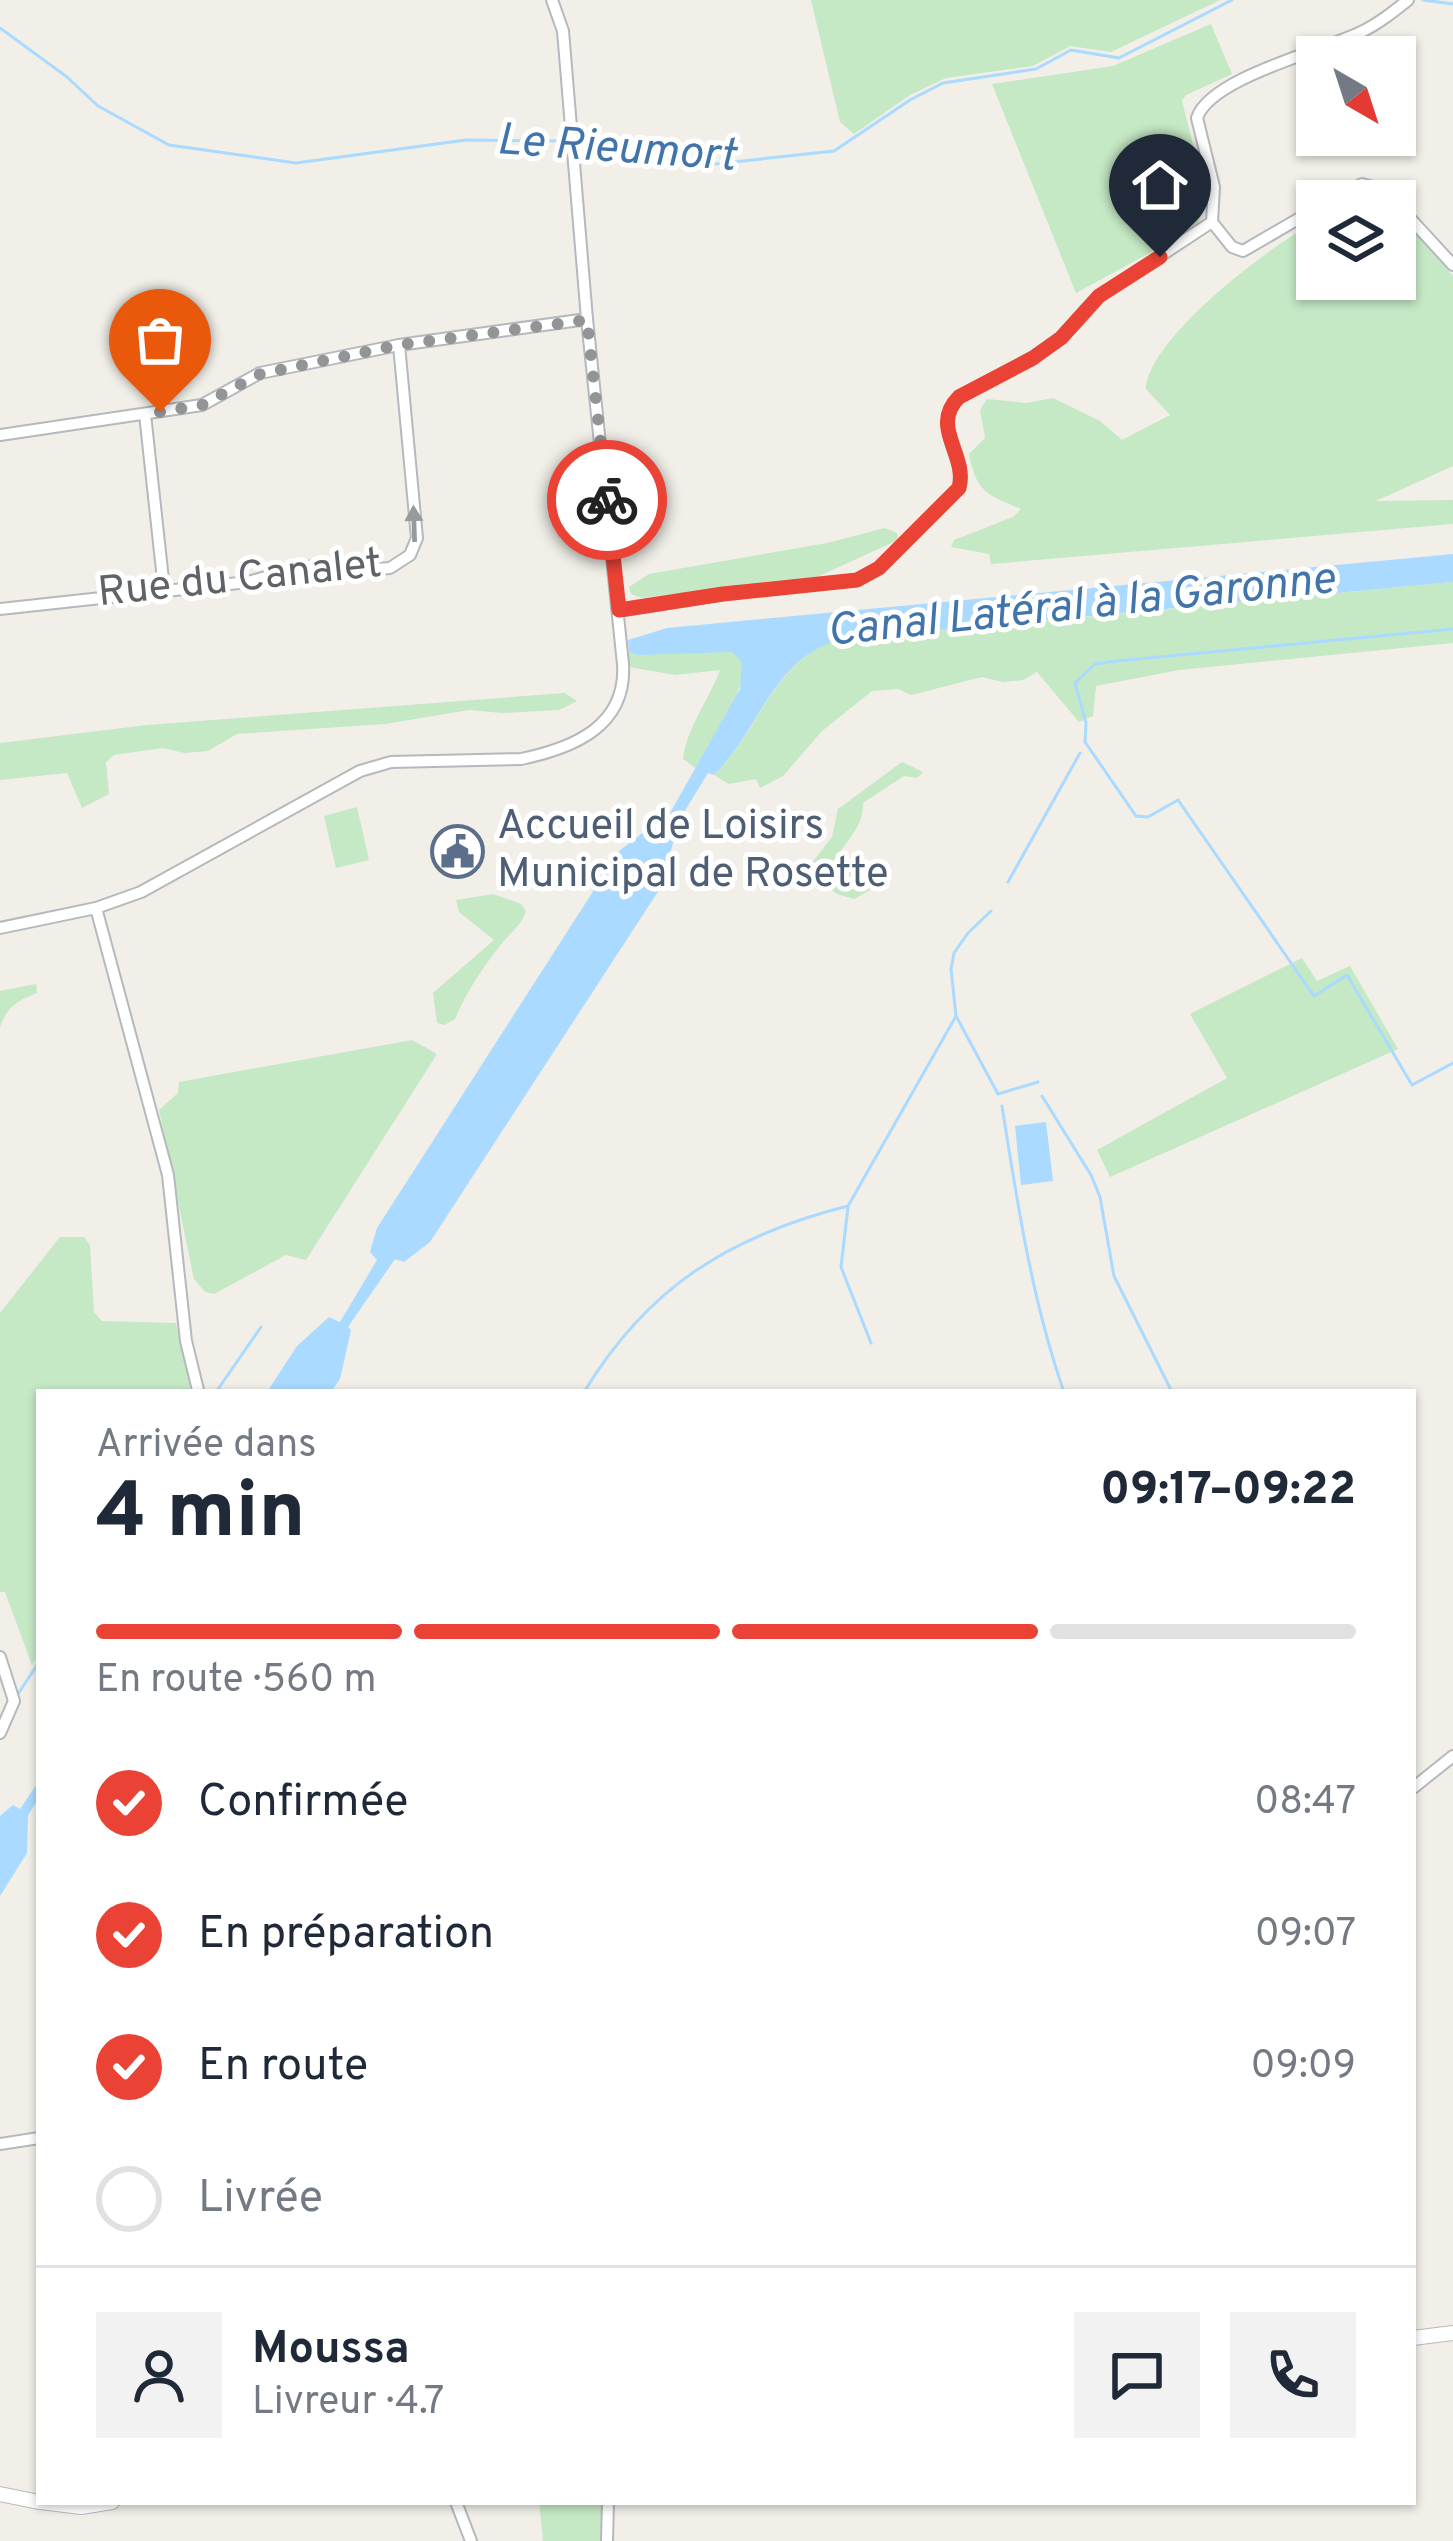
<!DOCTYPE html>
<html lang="fr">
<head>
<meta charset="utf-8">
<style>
	body { margin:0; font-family:Overpass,sans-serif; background:#f2f2f3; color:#1f2937; height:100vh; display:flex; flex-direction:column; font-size:45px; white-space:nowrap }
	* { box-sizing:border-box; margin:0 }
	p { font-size:39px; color:#747a83 }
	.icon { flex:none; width:66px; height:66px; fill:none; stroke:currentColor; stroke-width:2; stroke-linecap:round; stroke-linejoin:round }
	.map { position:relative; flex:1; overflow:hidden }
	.side { position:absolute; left:36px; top:1389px; width:1380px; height:1116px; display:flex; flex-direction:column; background:#fff; border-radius:0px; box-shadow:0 3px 9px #0004 }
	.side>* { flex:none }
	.needle { width:78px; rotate:141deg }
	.tools { position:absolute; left:1296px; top:36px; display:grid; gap:24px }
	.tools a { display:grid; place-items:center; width:120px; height:120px; border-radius:0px; background:#fff; box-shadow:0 3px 9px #0004; font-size:60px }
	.pin { position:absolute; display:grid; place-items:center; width:102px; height:102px; color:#fff; margin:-123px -51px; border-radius:50% 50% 50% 0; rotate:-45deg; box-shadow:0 0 12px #0007 }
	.pin .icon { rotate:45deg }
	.courier { position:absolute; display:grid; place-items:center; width:120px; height:120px; margin:-60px; border:9px solid #ea4335; border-radius:50%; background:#fff; color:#222; box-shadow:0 3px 15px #0007 }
	.overview em { font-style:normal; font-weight:800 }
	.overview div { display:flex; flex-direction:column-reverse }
	.overview { display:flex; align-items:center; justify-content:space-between; height:204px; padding:0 60px }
	h1 { font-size:78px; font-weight:800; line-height:90px }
	.bar { display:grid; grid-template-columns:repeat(4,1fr); gap:18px 12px; align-content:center; height:144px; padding:0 60px }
	.bar i { height:15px; border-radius:9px; background:#e0e1e3 }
	.bar .selected { background:#ea4335 }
	.bar p { grid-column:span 4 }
	.line { display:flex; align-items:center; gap:30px; padding:0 60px; border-top:3px solid #e0e1e3 }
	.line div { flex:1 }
	.round { display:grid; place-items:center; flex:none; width:126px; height:126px; border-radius:0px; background:#f2f2f3 }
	ol { padding:0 60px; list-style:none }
	li { display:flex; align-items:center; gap:36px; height:132px }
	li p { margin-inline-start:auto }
	li .icon { padding:12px; border-radius:50%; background:#ea4335; color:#fff; stroke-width:4 }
	li:last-child { color:#747a83 }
	li i { width:66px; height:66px; border:6px solid #e0e1e3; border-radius:50% }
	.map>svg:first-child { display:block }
	.green { fill:#c5e8c5 }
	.water { fill:#aadaff }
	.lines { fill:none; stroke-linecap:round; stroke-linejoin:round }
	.stream { stroke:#aadaff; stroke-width:3 }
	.street-casing { stroke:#b5b8bc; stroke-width:14 }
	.secondary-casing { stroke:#b6babf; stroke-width:16 }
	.street { stroke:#fff; stroke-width:10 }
	.secondary { stroke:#fff; stroke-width:14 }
	.oneway { fill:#979a9d }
	.done { stroke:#929495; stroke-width:12; stroke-dasharray:0 21.6 }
	.route { stroke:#ea4335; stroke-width:15 }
	.labels { text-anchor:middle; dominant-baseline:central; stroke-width:10; stroke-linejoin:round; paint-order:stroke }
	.street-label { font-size:42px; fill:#5f6368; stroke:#fff }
	.service-label { font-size:42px; fill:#4e5e75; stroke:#fff; text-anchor:start }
	.water-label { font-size:45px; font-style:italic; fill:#4174aa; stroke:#fff }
</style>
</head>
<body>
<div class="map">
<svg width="1453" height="2541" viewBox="0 0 1453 2541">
	<rect width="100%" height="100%" fill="#f1efe8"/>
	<g class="green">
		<polygon points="811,0 1220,0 1111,52 1070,46 1033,66 946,78 910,95 854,134 840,122"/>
		<polygon points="1211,24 1232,74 1186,95 1182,101 1207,199 1197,225 1190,231 1076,293 992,84 1113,66"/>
		<path d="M1395,208L1453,276V466L1376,501L1453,500V524L991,564L989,554L951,547L954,540L1013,517L1021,509C986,494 977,493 969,454L985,438L980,410L987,399L1027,403L1053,398L1100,421L1122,440L1170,415L1146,389C1148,338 1272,244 1317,221V279H1395Z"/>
		<polygon points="885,528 897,533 898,540 817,577 641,598 631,594 629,587 649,574 827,543"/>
		<path d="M1453,582V643L1179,670L1096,686L1093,716L1079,722L1037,672L1023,680L1003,682L982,677L911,695L898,689L872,691L822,731L783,776L760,788L756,779L729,784L714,775C757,733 773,665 832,641Z"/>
		<path d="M732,651L742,662C746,702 709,733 698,770L683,759C687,727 709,700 720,670L675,675L629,667V652Z"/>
		<polygon points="565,693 577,701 559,710 502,713 469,710 385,724 237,734 208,751 184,753 163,748 114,755 106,762 109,794 82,808 67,773 0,780 0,743 147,725"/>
		<path d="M902,762L923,772L917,778L904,776L863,803C864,830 841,844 832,866L838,869L854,865L874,888L854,899L837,894L808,868L832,837L838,809Z"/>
		<polygon points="357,807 369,860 336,868 324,816"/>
		<path d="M493,894L521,904L526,911C521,926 511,932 502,943C484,966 466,992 455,1019L444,1025L437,1023L433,993L494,940L459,912L456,900Z"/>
		<polygon points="1302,958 1317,981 1350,966 1398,1049 1110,1177 1097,1150 1227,1078 1190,1014"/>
		<path d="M36,984L37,993C17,1001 6,1007 0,1028V991Z"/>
		<polygon points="412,1040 437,1054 306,1260 286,1255 214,1294 205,1292 194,1279 159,1110 178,1093 179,1082"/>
		<polygon points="60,1237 84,1237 90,1245 94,1312 102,1321 176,1323 191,1392 39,1392 39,1654 32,1665 5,1592 0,1592 0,1313"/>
		<polygon points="539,2502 604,2502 603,2541 543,2541"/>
	</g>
	<g class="water">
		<path d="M1453,554V582L847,639C777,649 759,731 714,775L708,773L670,835L674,840L659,890L430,1242L404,1262L395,1259L348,1327L351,1330L340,1379L331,1392H267L297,1346L329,1317L340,1322L377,1260L370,1252L377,1228L619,851L650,827L661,829L740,689L742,662L732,652L638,655L629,652L628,640L667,628Z"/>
		<polygon points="1046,1122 1053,1181 1021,1185 1015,1126"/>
		<polygon points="39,1781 39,1798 28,1815 27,1853 0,1896 0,1816 13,1805 20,1809"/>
	</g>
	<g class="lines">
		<g class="stream">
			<polyline points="1423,0 1453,4"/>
			<polyline points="0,28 67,77 98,106 169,145 296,163 466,140 569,141"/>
			<polyline points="579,141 715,164 834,151 910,100 943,83 1036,69 1071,50 1119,58 1232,0"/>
			<polyline points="1453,629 1116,661 1095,664 1075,683 1086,723 1085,742 1136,816 1148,817 1178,800 1314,996 1347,975 1412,1085 1453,1063"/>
			<polyline points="1008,882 1080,753"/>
			<polyline points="956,1016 998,1094 1038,1082"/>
			<polyline points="1042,1096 1091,1175 1100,1197 1114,1276 1172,1392"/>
			<path d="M1002,1106C1017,1201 1032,1301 1064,1392"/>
			<polyline points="848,1207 841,1267 871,1343"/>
			<polyline points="216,1392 261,1327"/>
			<path d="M584,1392C648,1287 729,1236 848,1206L956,1016L951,969L954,953L968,933L991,911"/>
			<polyline points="18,1694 39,1662"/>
		</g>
		<defs>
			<g id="street">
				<polyline points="1329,201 1362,184 1384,190 1453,265"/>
				<polyline points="1212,222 1232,247 1243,251 1317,208"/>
				<polyline points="145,414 164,589"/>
				<polyline points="0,435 202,405 260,373 399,345 587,319"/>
				<polyline points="0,609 248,582 298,568 333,564 365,570 390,568 410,555 417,538 399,345"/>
				<path d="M619,611L723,594L857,580L879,568L959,488C967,454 929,427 959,397L1032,358L1061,338L1099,296L1212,222L1214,187L1197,118C1210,78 1322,51 1361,32C1378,24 1393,12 1408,0"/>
				<polyline points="96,908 168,1175 186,1341 198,1390"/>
				<path d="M0,928L96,908L141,892L360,771L391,762L521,759C574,748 627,726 623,664L587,319L563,31L552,0"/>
				<polyline points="0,1657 14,1701 0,1733"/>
				<polyline points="1413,1788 1453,1756"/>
				<polyline points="0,2144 39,2138"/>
				<polyline points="456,2502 471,2541"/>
				<polyline points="607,2541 608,2502"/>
			</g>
			<g id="secondary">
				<polyline points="1413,2338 1453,2333"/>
				<polyline points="0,2494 39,2502"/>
				<polyline points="41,2502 81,2507 112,2502"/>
			</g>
		</defs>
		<use href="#street" class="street-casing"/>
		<use href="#secondary" class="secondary-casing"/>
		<use href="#street" class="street"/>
		<use href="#secondary" class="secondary"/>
	</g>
	<defs><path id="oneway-solid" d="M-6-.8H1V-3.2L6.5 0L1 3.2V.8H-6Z" transform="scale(3)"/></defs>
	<use class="oneway" href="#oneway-solid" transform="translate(414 524) rotate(-92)"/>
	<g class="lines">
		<polyline class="done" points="160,412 202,405 260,374 399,345 587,320 607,500"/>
		<path class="route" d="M607,500L619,610L723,594L857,580L879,568L959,488C968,454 929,427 959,397L1033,358L1061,338L1099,296L1160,257"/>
	</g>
	<defs>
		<symbol id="civic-ring" viewBox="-11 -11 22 22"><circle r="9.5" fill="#fff" stroke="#5c6f8a" stroke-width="1.5"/><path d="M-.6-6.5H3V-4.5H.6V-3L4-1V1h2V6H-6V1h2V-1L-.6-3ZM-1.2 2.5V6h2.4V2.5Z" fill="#5c6f8a"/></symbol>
	</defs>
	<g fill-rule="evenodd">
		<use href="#civic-ring" x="428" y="822" width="59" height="59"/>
	</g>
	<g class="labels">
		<g class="street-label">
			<text transform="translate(240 580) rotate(-6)">Rue du Canalet</text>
		</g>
		<g class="service-label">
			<text x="497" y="827">Accueil de Loisirs<tspan x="497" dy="48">Municipal de Rosette</tspan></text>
		</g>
		<g class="water-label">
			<text transform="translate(616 150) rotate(4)">Le Rieumort</text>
			<text transform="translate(1081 607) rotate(-6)">Canal Latéral à la Garonne</text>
		</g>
	</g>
</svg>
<div class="tools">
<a><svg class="needle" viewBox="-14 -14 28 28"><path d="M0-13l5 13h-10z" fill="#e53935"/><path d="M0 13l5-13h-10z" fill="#747a83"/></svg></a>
<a><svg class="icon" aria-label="layers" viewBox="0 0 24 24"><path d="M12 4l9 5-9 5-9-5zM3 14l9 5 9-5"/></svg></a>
</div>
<div class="pin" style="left:160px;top:412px;background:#ea580c"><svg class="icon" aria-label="bag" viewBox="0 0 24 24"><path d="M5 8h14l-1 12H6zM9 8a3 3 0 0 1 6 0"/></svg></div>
<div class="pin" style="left:1160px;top:257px;background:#1f2937"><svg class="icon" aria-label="home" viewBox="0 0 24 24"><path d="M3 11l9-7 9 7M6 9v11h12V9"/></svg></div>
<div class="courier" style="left:607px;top:500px"><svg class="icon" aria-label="bike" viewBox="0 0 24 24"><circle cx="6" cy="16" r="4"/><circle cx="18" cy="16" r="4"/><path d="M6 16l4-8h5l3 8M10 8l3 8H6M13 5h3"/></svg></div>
<section class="side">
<div class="overview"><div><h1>4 min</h1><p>Arrivée dans</p></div><em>09:17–09:22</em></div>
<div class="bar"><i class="selected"></i><i class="selected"></i><i class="selected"></i><i></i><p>En route · 560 m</p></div>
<ol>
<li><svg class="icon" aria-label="check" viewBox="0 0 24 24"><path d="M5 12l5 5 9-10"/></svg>Confirmée<p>08:47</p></li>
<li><svg class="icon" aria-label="check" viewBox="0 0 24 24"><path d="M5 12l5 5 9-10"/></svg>En préparation<p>09:07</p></li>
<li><svg class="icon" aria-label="check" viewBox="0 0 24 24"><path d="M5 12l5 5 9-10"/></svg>En route<p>09:09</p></li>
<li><i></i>Livrée</li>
</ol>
<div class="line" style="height:216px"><a class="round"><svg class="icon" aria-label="person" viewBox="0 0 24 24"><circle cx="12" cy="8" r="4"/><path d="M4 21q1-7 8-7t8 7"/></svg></a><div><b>Moussa</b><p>Livreur · 4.7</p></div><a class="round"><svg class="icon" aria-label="chat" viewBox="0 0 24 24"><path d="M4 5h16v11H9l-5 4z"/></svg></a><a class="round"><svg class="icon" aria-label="phone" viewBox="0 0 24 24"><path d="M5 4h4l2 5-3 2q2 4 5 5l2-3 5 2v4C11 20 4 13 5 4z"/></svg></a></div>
</section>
</div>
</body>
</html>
